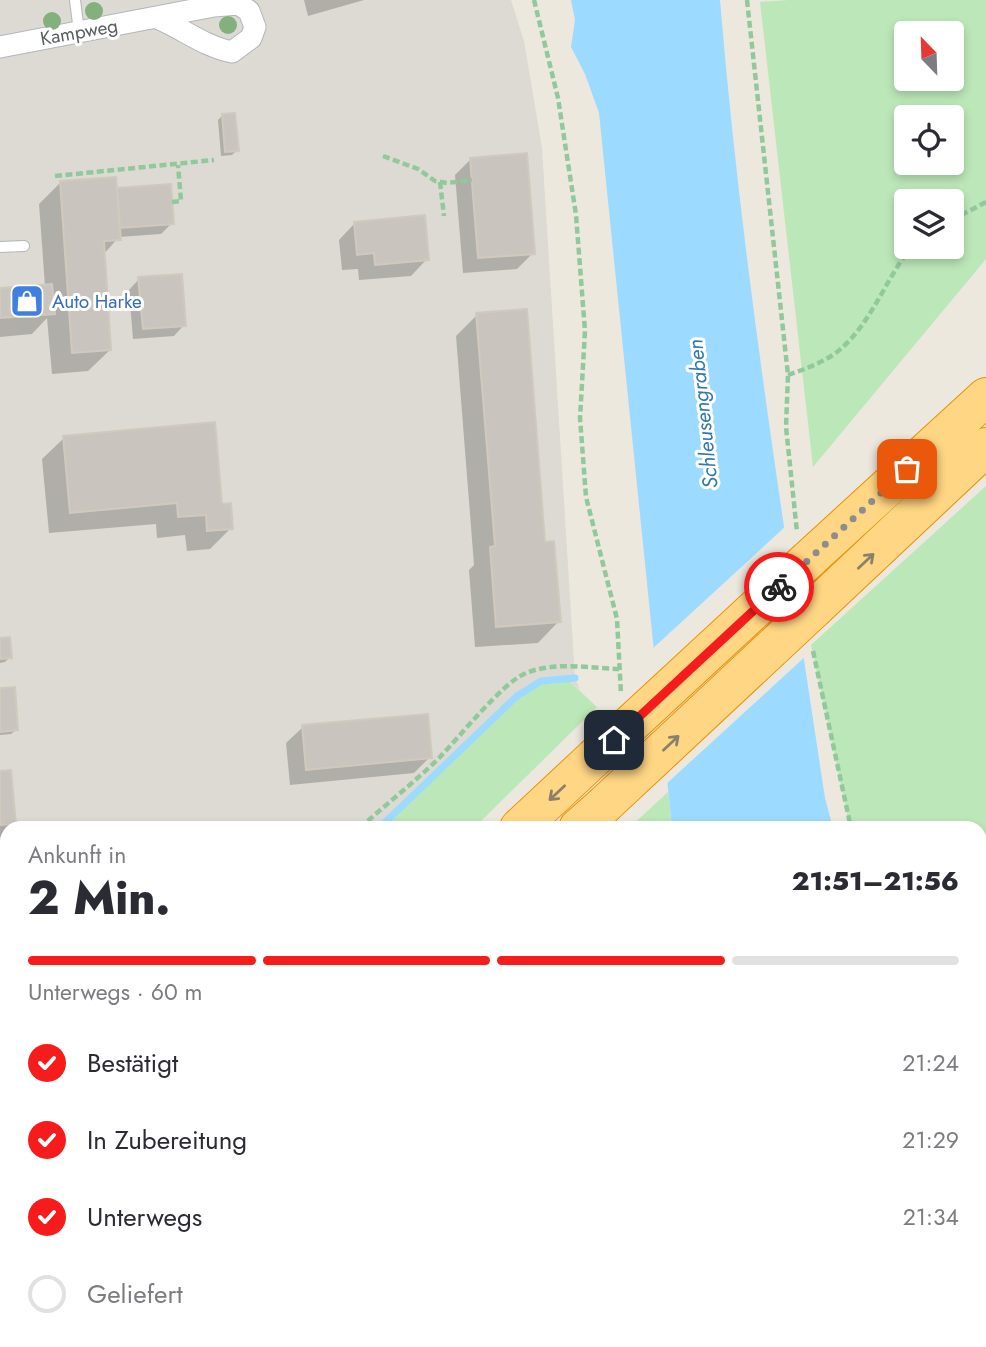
<!DOCTYPE html>
<html lang="de">
<head>
<meta charset="utf-8">
<style>
	body { margin:0; font-family:Jost,sans-serif; background:#f7f7f7; color:#2b2b33; height:100vh; display:flex; flex-direction:column; font-size:26px; white-space:nowrap }
	* { box-sizing:border-box; margin:0 }
	p { font-size:23px; color:#7c7c81 }
	.icon { flex:none; width:38px; height:38px; fill:none; stroke:currentColor; stroke-width:2; stroke-linecap:round; stroke-linejoin:round }
	.map { position:relative; flex:1; overflow:hidden }
	.drawer { position:absolute; left:0px; top:821px; width:987px; height:527px; display:flex; flex-direction:column; background:#fff; border-radius:21px 21px 0 0; box-shadow:0 4px 10px #0003 }
	.drawer>* { flex:none }
	.needle { width:46px; rotate:337deg }
	.controls { position:absolute; left:894px; top:21px; display:grid; gap:14px }
	.controls a { display:grid; place-items:center; width:70px; height:70px; border-radius:7px; background:#fff; box-shadow:0 4px 10px #0003; font-size:35px }
	.pin { position:absolute; display:grid; place-items:center; width:60px; height:60px; color:#fff; margin:-30px; border-radius:14px; box-shadow:0 4px 10px #0006 }
	.courier { position:absolute; display:grid; place-items:center; width:70px; height:70px; margin:-35px; border:5px solid #f61c1b; border-radius:50%; background:#fff; color:#222; box-shadow:0 2px 9px #0007 }
	.head em { font-style:normal; font-weight:800 }
	.head div { display:flex; flex-direction:column-reverse }
	.head { display:flex; align-items:center; justify-content:space-between; height:119px; padding:0 28px }
	h1 { font-size:46px; font-weight:800; line-height:52px }
	.bar { display:grid; grid-template-columns:repeat(4,1fr); gap:10px 7px; align-content:center; height:84px; padding:0 28px }
	.bar i { height:9px; border-radius:5px; background:#e1e1e2 }
	.bar .current { background:#f61c1b }
	.bar p { grid-column:span 4 }
	ol { padding:0 28px; list-style:none }
	li { display:flex; align-items:center; gap:21px; height:77px }
	li p { margin-inline-start:auto }
	li .icon { padding:7px; border-radius:50%; background:#f61c1b; color:#fff; stroke-width:4 }
	li:last-child { color:#7c7c81 }
	li i { width:38px; height:38px; border:4px solid #e1e1e2; border-radius:50% }
	.map>svg:first-child { display:block }
	.industrial { fill:#dcdad3 }
	.green { fill:#bce7b8; fill-rule:evenodd }
	.water { fill:#9cdbff }
	.pier { fill:#ede8de }
	.shadow { fill:#0003 }
	.lines { fill:none; stroke-linecap:round; stroke-linejoin:round }
	.stream { stroke:#9cdbff; stroke-width:7 }
	.building { fill:#c9c5be; stroke:#d1c9bd; stroke-width:2 }
	.lane-casing { stroke:#b2b6bb; stroke-width:12 }
	.street-casing { stroke:#b2b6bb; stroke-width:23 }
	.highway-casing { stroke:#eb9000; stroke-width:40 }
	.path { stroke:#91c89c; stroke-width:4.5; stroke-dasharray:7 3.5; stroke-linecap:butt }
	.lane { stroke:#fff; stroke-width:10 }
	.street { stroke:#fff; stroke-width:21 }
	.highway { stroke:#ffd683; stroke-width:38 }
	.highway-bridge-casing { stroke:#eb9000; stroke-width:40; stroke-linecap:butt }
	.highway-bridge { stroke:#ffd683; stroke-width:38 }
	.tree { fill:#84b07d }
	.oneway { stroke:#8a816b }
	.done { stroke:#8c8e8d; stroke-width:7; stroke-dasharray:0 12.6 }
	.route { stroke:#f61c1b; stroke-width:9 }
	.labels { text-anchor:middle; dominant-baseline:central; stroke-width:6; stroke-linejoin:round; paint-order:stroke }
	.street-label { font-size:19px; fill:#585d61; stroke:#fff }
	.shop-label { font-size:19px; fill:#366cbe; stroke:#fff; text-anchor:start }
	.water-label { font-size:21px; font-style:italic; fill:#3078ae; stroke:#fff }
</style>
</head>
<body>
<div class="map">
<svg width="986" height="1347" viewBox="0 0 986 1347">
	<rect width="100%" height="100%" fill="#ede8de"/>
	<polygon class="industrial" points="0,0 511,0 524,41 542,148 575,678 580,690 567,679 517,696 379,828 7,828 7,1153 0,1158"/>
	<g class="green">
		<path d="M789,0H986V259L813,467L760,2ZM906,33H952V79H906ZM906,117H952V163H906ZM952,201V247H906V201Z"/>
		<polygon points="986,486 986,1347 974,1347 974,1341 980,1340 980,828 850,828 811,645"/>
		<polygon points="567,679 597,707 474,828 379,828 517,696 541,681"/>
		<polygon points="668,792 672,828 629,828"/>
		<polygon points="7,1153 7,1230 0,1235 0,1158"/>
		<polygon points="726,1340 867,1340 877,1347 721,1347"/>
		<polygon points="15,1341 15,1340 389,1341 384,1347 7,1347"/>
	</g>
	<g class="water">
		<path d="M571,0H720C742,267 785,533 825,798L833,828H672L599,113L585,74L571,47L575,20Z"/>
		<polygon points="389,1340 726,1340 726,1341 721,1347 384,1347"/>
		<polygon points="867,1341 974,1341 974,1347 877,1347"/>
	</g>
	<polygon class="pier" points="787,525 807,655 664,786 650,651"/>
	<g class="shadow">
		<polygon points="304,0 364,0 308,16"/>
		<polygon points="223,115 237,150 232,155 221,156 218,120"/>
		<polygon points="471,159 533,253 517,269 463,273 455,175"/>
		<polygon points="60,183 115,190 169,186 172,223 161,234 119,237 103,255 110,350 88,371 52,374 47,318 32,334 0,337 0,289 45,286 39,204"/>
		<polygon points="355,223 427,259 411,276 359,280 358,269 342,270 339,240"/>
		<polygon points="139,279 184,325 174,336 133,339 129,290"/>
		<polygon points="477,315 544,544 559,621 538,643 475,647 469,570 474,565 456,336"/>
		<polygon points="64,438 220,506 231,528 210,549 187,551 185,535 157,538 156,524 49,533 42,459"/>
		<polygon points="0,640 10,657 5,662 0,663"/>
		<polygon points="0,690 16,730 11,734 0,735"/>
		<polygon points="303,727 430,757 414,773 290,785 286,743"/>
		<polygon points="0,773 14,823 7,828 0,837"/>
		<polygon points="4,879 7,879 7,983 0,983 0,884"/>
	</g>
	<g class="lines">
		<g class="stream">
			<polyline points="379,828 517,696 541,681 575,678"/>
			<polyline points="0,1146 7,1140"/>
		</g>
	</g>
	<g class="building">
		<polygon points="235,113 239,151 225,152 222,114"/>
		<polygon points="527,153 535,254 478,258 470,158"/>
		<polygon points="116,177 121,240 104,241 111,350 72,353 60,181"/>
		<polygon points="171,184 174,224 120,228 117,188"/>
		<polygon points="425,215 429,260 375,265 374,253 357,255 354,222"/>
		<polygon points="182,274 186,326 143,329 138,277"/>
		<polygon points="52,284 55,314 0,318 0,288"/>
		<polygon points="527,309 545,542 554,541 561,622 496,627 490,547 495,546 476,313"/>
		<polygon points="215,422 222,504 231,503 233,529 207,531 206,515 178,517 177,503 70,513 63,436"/>
		<polygon points="10,637 12,658 0,659 0,638"/>
		<polygon points="15,687 18,730 0,732 0,688"/>
		<polygon points="428,714 432,758 306,770 302,725"/>
		<polygon points="11,770 16,824 0,825 0,771"/>
		<polygon points="7,941 7,969 0,970 0,942"/>
	</g>
	<g class="lines">
		<defs>
			<g id="lane">
				<polyline points="75,0 79,32"/>
				<polyline points="0,247 24,246"/>
			</g>
			<path id="street" d="M0,47L214,6L238,4L249,11L255,27L251,38L232,52C205,47 182,28 157,18"/>
			<g id="highway">
				<polyline points="808,560 986,397"/>
				<polyline points="816,607 986,447"/>
				<polyline points="519,828 594,758"/>
				<polyline points="578,828 603,806"/>
				<polyline points="0,1268 7,1263"/>
				<polyline points="0,1315 7,1310"/>
			</g>
		</defs>
		<use href="#lane" class="lane-casing"/>
		<use href="#street" class="street-casing"/>
		<use href="#highway" class="highway-casing"/>
		<g class="path">
			<polyline points="534,0 558,98 576,215 585,331 580,418 586,497 617,619 621,694"/>
			<polyline points="747,0 788,375 786,427 797,532"/>
			<polyline points="383,156 418,169 435,181 447,183 472,180"/>
			<polyline points="55,176 214,160"/>
			<polyline points="440,182 444,216"/>
			<polyline points="172,202 181,201 178,165"/>
			<polyline points="952,220 986,202"/>
			<path d="M788,375C805,369 822,363 837,352C871,325 885,280 911,247"/>
			<polyline points="813,651 851,828"/>
			<path d="M360,828C386,804 415,782 440,757C459,737 502,684 524,674C552,661 589,668 619,669"/>
			<polyline points="0,1132 7,1126"/>
			<polyline points="974,1340 974,1347"/>
			<polyline points="154,1347 162,1340"/>
			<polyline points="344,1347 349,1340"/>
		</g>
		<use href="#lane" class="lane"/>
		<use href="#street" class="street"/>
		<use href="#highway" class="highway"/>
		<defs>
			<g id="highway-bridge">
				<polyline points="594,758 808,560"/>
				<polyline points="603,806 816,607"/>
			</g>
		</defs>
		<use href="#highway-bridge" class="highway-bridge-casing"/>
		<use href="#highway-bridge" class="highway-bridge"/>
	</g>
	<g class="tree">
		<circle cx="94" cy="11" r="9"/>
		<circle cx="52" cy="21" r="9"/>
		<circle cx="228" cy="25" r="9"/>
	</g>
	<defs><path id="oneway-shaft" d="M-6 0H5M1.5-3L5.5 0L1.5 3" fill="none" stroke-width="1.6" stroke-linecap="round" stroke-linejoin="round" transform="scale(1.75)"/></defs>
	<g class="oneway">
		<use href="#oneway-shaft" transform="translate(866 561) rotate(-43)"/>
		<use href="#oneway-shaft" transform="translate(671 743) rotate(-43)"/>
		<use href="#oneway-shaft" transform="translate(557 793) rotate(137)"/>
	</g>
	<g class="lines">
		<polyline class="done" points="779,587 907,469"/>
		<polyline class="route" points="614,740 779,587"/>
	</g>
	<defs>
		<symbol id="shop-square" viewBox="-11 -11 22 22"><rect x="-9" y="-9" width="18" height="18" rx="4" fill="#3f7fe0" stroke="#fff"/><path d="M-5-2.5h2.3a2.7 3.5 0 0 1 5.4 0H5L5.5 6h-11ZM-1.5-2.5h3a1.5 2.3 0 0 0-3 0Z" fill="#fff"/></symbol>
	</defs>
	<g fill-rule="evenodd">
		<use href="#shop-square" x="8" y="282" width="38" height="38"/>
	</g>
	<g class="labels">
		<g class="street-label">
			<text transform="translate(79 32) rotate(-10)">Kampweg</text>
		</g>
		<g class="shop-label">
			<text x="52" y="301">Auto Harke</text>
		</g>
		<g class="water-label">
			<text transform="translate(703 414) rotate(-96)">Schleusengraben</text>
		</g>
	</g>
</svg>
<div class="controls">
<a><svg class="needle" viewBox="-14 -14 28 28"><path d="M0-13l5 13h-10z" fill="#e53935"/><path d="M0 13l5-13h-10z" fill="#7c7c81"/></svg></a>
<a><svg class="icon" aria-label="locate" viewBox="0 0 24 24"><circle cx="12" cy="12" r="6"/><path d="M12 2v4M12 18v4M2 12h4M18 12h4"/></svg></a>
<a><svg class="icon" aria-label="layers" viewBox="0 0 24 24"><path d="M12 4l9 5-9 5-9-5zM3 14l9 5 9-5"/></svg></a>
</div>
<div class="pin" style="left:907px;top:469px;background:#ea580c"><svg class="icon" aria-label="bag" viewBox="0 0 24 24"><path d="M5 8h14l-1 12H6zM9 8a3 3 0 0 1 6 0"/></svg></div>
<div class="pin" style="left:614px;top:740px;background:#1f2937"><svg class="icon" aria-label="home" viewBox="0 0 24 24"><path d="M3 11l9-7 9 7M6 9v11h12V9"/></svg></div>
<div class="courier" style="left:779px;top:587px"><svg class="icon" aria-label="bike" viewBox="0 0 24 24"><circle cx="6" cy="16" r="4"/><circle cx="18" cy="16" r="4"/><path d="M6 16l4-8h5l3 8M10 8l3 8H6M13 5h3"/></svg></div>
<section class="drawer">
<div class="head"><div><h1>2 Min.</h1><p>Ankunft in</p></div><em>21:51–21:56</em></div>
<div class="bar"><i class="current"></i><i class="current"></i><i class="current"></i><i></i><p>Unterwegs · 60 m</p></div>
<ol>
<li><svg class="icon" aria-label="check" viewBox="0 0 24 24"><path d="M5 12l5 5 9-10"/></svg>Bestätigt<p>21:24</p></li>
<li><svg class="icon" aria-label="check" viewBox="0 0 24 24"><path d="M5 12l5 5 9-10"/></svg>In Zubereitung<p>21:29</p></li>
<li><svg class="icon" aria-label="check" viewBox="0 0 24 24"><path d="M5 12l5 5 9-10"/></svg>Unterwegs<p>21:34</p></li>
<li><i></i>Geliefert</li>
</ol>
</section>
</div>
</body>
</html>
